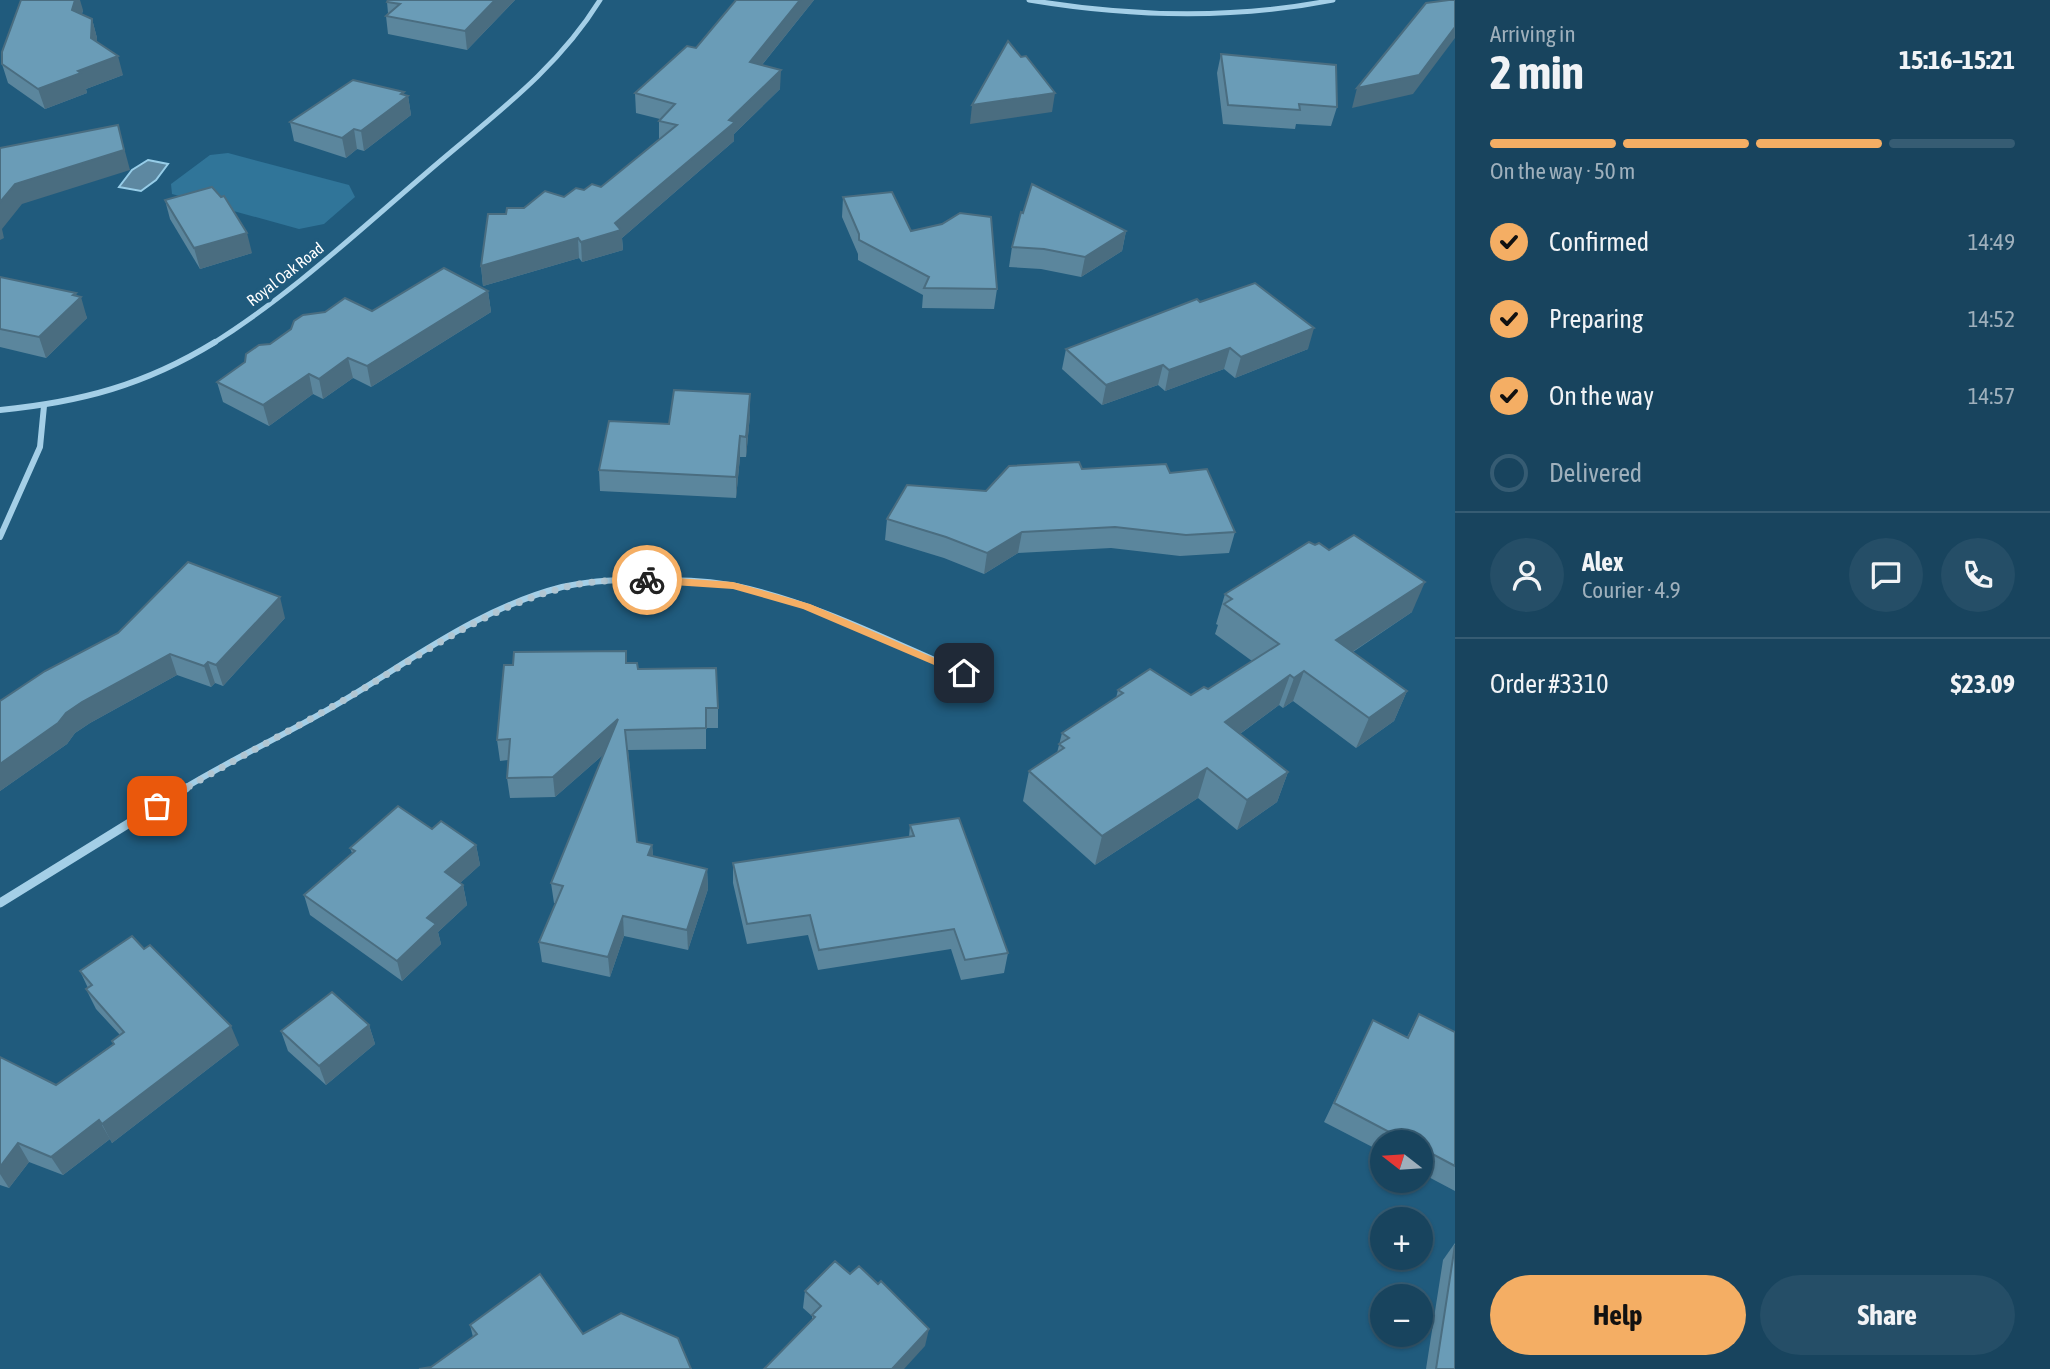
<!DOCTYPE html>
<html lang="en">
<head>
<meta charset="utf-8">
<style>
	body { margin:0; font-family:"Asap Condensed",sans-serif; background:#254e67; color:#f1f3f6; height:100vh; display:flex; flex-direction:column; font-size:26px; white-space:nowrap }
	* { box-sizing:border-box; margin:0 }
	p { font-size:23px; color:#9fb0bc }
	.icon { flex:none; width:38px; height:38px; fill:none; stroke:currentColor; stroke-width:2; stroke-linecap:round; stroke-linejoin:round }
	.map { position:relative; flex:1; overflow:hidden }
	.side { display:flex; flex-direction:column; background:#18445e; width:595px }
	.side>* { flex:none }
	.needle { width:46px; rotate:287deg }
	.controls { position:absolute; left:1370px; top:1130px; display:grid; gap:14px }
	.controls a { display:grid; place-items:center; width:63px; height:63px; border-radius:50%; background:#18445e; box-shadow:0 2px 5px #0004,0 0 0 2px #365c73; font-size:35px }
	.pin { position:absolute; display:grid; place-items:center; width:60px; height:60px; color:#fff; margin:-30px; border-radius:14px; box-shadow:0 4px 10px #0006 }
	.courier { position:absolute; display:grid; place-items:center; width:70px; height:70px; margin:-35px; border:5px solid #f4ae64; border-radius:50%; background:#fff; color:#222; box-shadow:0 2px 9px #0007 }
	.summary em { font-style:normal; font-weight:700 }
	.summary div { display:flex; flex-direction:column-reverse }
	.summary { display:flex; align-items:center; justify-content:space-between; height:119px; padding:0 35px }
	h1 { font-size:46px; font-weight:700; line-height:52px }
	.bar { display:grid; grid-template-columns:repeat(4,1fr); gap:10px 7px; align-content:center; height:84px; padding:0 35px }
	.bar i { height:9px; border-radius:5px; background:#365c73 }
	.bar .on { background:#f4ae64 }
	.bar p { grid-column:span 4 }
	.line { display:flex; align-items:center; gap:18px; padding:0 35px; border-top:2px solid #365c73 }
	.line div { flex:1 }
	.round { display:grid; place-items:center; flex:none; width:74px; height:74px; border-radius:37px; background:#254e67 }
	ol { padding:0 35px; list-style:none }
	li { display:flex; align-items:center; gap:21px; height:77px }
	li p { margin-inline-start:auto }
	li .icon { padding:7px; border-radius:50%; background:#f4ae64; color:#111; stroke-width:4 }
	li:last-child { color:#9fb0bc }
	li i { width:38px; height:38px; border:4px solid #365c73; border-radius:50% }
	.cta { display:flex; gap:14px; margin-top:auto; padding:14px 35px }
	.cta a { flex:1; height:80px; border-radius:42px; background:#f4ae64; color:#111; font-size:28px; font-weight:700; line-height:80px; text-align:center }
	.cta a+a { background:#254e67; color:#f1f3f6 }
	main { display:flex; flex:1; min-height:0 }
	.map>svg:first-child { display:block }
	.green { fill:#307599 }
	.water { fill:#5d88a1; stroke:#97cde8; stroke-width:2 }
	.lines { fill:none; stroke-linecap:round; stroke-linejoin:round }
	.minor-far2 { stroke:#a4cfe7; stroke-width:5 }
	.minor-far1 { stroke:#a4cfe7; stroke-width:6 }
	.minor { stroke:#a4cfe7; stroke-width:9 }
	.wall { fill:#5b869d }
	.shaded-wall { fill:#4a6d80 }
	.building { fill:#6a9cb7; stroke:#4a6d80; stroke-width:2 }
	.route { fill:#f4ae64 }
	.done { stroke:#b1c6d2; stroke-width:7; stroke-dasharray:0 12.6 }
	.labels { text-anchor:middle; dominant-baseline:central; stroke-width:7; stroke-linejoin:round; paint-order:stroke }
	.far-street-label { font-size:16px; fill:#fff; stroke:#205b7d }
</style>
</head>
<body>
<main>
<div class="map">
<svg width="1455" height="1369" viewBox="0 0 1455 1369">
	<rect width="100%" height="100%" fill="#205b7d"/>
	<polygon class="green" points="228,153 349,185 355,197 324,224 299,229 172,194 171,184 210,155"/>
	<polygon class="water" points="148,160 168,164 156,180 141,191 119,187 132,170"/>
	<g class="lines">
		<g class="minor-far2">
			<path d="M1029,0C1131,17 1232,20 1333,0"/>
			<path d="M212,344C289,296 355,234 424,175C487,120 555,73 600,0"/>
		</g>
		<g class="minor-far1">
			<path d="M0,410C81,402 145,385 215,342"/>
			<polyline points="0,537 40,447 44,406"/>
			<path d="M183,789C234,758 289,733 341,702C412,660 480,608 562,587C592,580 625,579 657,580C683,580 710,581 736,586C816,603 889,641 964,673"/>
		</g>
		<polyline class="minor" points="0,903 186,788"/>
	</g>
	<g class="wall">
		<polygon points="515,0 467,50 388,34 386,16 388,13 387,2"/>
		<polygon points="736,0 814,0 762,65 780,89 734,134 734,141 622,238 623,250 582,262 579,258 483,286 481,266 506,214 524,208 564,197 584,190 601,187 659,139 659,121 660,119 636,113 635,93 696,48"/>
		<polygon points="83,10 82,14 92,19 97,38 97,42 123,75 86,89 87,93 45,109 8,83 2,64"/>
		<polygon points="1221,54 1337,107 1331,126 1296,124 1295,129 1223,124 1217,73"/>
		<polygon points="404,92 404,95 408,96 411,115 364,151 357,149 346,158 294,141 290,122"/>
		<polygon points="843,197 911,231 997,289 994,309 922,308 923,295 858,260 858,254 842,217"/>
		<polygon points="165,200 252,253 200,269 170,219"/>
		<polygon points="1023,213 1126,231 1122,251 1081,277 1041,269 1009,267 1012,247"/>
		<polygon points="0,277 78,296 87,318 46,358 0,347"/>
		<polygon points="488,291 491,312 371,387 353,378 323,399 313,394 269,426 223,402 217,382 245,362 372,311"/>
		<polygon points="1200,302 1308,349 1235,378 1224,369 1165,391 1158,385 1102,405 1062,369 1066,349"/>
		<polygon points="750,394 750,415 746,457 740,457 736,498 600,491 599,470 669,424"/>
		<polygon points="1082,469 1170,473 1235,532 1229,553 1180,556 1111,548 1018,553 984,574 944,558 885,540 887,519 986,491"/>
		<polygon points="1225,594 1412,612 1353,652 1407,691 1394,721 1356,748 1293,701 1283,708 1279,705 1240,734 1288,772 1277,802 1237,830 1198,798 1095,865 1023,801 1029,771 1057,753 1062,733 1116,698 1118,690 1191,695 1208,689 1252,661 1215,634 1218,625 1216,624"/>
		<polygon points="285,618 223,686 215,683 211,687 177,675 90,723 75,733 67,744 0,791 0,701"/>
		<polygon points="626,651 627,663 718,708 718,728 706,728 706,749 628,750 637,842 652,845 653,856 707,869 708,889 688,950 624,936 610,977 542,962 539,942 556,903 554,903 551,883 604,754 555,797 510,798 507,778 508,760 500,761 497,740 513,665"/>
		<polygon points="910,825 1008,953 1004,973 961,980 951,949 818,970 808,935 747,944 733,883 733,863 909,837"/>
		<polygon points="432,829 476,845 480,865 460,883 463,885 467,905 438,932 441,944 402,981 310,915 304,895 352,853 350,848"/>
		<polygon points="80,971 239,1045 112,1143 110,1139 63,1175 29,1162 9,1188 0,1185 0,1057 56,1085 113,1044 120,1035 96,1009 86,989 88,988"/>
		<polygon points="1419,1014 1455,1032 1455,1191 1421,1173 1421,1143 1382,1143 1382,1152 1324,1122 1373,1020 1407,1037"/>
		<polygon points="369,1025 375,1044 326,1085 288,1051 281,1031"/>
		<polygon points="1455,1243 1455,1369 1426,1369 1443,1260"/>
		<polygon points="805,1291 925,1346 812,1320 812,1316 803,1308"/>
		<polygon points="470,1325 583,1334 431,1367 473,1337"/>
	</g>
	<g class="shaded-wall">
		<polygon points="75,0 80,0 83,10 77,28 72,10"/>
		<polygon points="495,0 515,0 467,50 465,31"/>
		<polygon points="800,0 814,0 749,81 750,62"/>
		<polygon points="92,19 97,38 97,57 91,38"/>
		<polygon points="1455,27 1455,38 1413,94 1352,108 1357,88"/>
		<polygon points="118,56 123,75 86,89 87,93 45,109 38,89 78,71"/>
		<polygon points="781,70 780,89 734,134 734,141 622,238 623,250 582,262 581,242 615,223 729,120"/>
		<polygon points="404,92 405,99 408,96 411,115 364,151 361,131"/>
		<polygon points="1055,93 1052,112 970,124 972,105"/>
		<polygon points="118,125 130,170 22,204 2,229 4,238 0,240 0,202 15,184"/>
		<polygon points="354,129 357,149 346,158 342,138"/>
		<polygon points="1126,231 1122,251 1081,277 1085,257"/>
		<polygon points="247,233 252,253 200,269 194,248"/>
		<polygon points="578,238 579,258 483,286 481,266"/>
		<polygon points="488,291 491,312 371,387 367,366"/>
		<polygon points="76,293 78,299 81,297 87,318 46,358 39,337"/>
		<polygon points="1314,328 1308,349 1235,378 1241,357"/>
		<polygon points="1230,348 1224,369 1165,391 1169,370"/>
		<polygon points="348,358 353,378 323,399 319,379"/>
		<polygon points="1163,365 1158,385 1102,405 1106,385"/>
		<polygon points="309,374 313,394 269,426 263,405"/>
		<polygon points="750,394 750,415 746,457 746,437"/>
		<polygon points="740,436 740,457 736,498 736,477"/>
		<polygon points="1022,532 1018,553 984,574 987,553"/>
		<polygon points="1425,582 1412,612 1325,670 1336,640"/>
		<polygon points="280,597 285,618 223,686 216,665"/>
		<polygon points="170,654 177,675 90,723 75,733 67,744 0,791 0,764 66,713 82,702"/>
		<polygon points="208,662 215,683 211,687 204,666"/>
		<polygon points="1304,671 1293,701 1283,708 1294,678"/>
		<polygon points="1290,675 1279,705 1215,752 1225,722"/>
		<polygon points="1407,691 1394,721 1356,748 1369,718"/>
		<polygon points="618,719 620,740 555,797 553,777"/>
		<polygon points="1207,768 1198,798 1095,865 1102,836"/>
		<polygon points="1288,772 1277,802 1237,830 1247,800"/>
		<polygon points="476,845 480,865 449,893 445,872"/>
		<polygon points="652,845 654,866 648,855"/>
		<polygon points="707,869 708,889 688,950 687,930"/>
		<polygon points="463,885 467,905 438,932 441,944 402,981 397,961 427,918"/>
		<polygon points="623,916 624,936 610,977 608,957"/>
		<polygon points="369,1025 375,1044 326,1085 319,1066"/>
		<polygon points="231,1026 239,1045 112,1143 102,1124"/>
		<polygon points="99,1120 110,1139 63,1175 51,1157"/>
		<polygon points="18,1143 29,1162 9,1188 0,1174 0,1167"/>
		<polygon points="929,1329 925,1346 904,1369 892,1369"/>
	</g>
	<g class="building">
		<polygon points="21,0 75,0 72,10 92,19 91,38 118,56 78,71 81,73 38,89 2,64 2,52"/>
		<polygon points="388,0 495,0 465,31 386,16 400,4 387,2"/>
		<polygon points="736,0 800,0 750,62 781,70 729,120 735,122 615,223 621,230 581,242 578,238 481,266 488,214 506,214 507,208 524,208 545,191 564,197 576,188 584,190 592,184 601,187 677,125 659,121 675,104 635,93 687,46 696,48"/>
		<polygon points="1449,0 1455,0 1455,27 1419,75 1357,88 1426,3"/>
		<polygon points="1008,41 1021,57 1026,56 1055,93 972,105"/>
		<polygon points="1221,54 1336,65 1337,107 1299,104 1300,110 1228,105"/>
		<polygon points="353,80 404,92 401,94 408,96 361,131 354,129 342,138 290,122"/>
		<polygon points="118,125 124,150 15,184 0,202 0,148"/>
		<polygon points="1032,184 1126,231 1085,257 1044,249 1012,247 1021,212 1023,213"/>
		<polygon points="212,187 221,197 224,196 247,233 194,248 165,200"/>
		<polygon points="892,192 911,231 942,224 960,213 991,217 997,289 924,288 929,277 859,240 859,234 843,197"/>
		<polygon points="444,268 488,291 367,366 348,358 319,379 309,374 263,405 217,382 245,362 246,354 259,345 270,344 291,329 294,321 303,315 325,312 345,298 372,311"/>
		<polygon points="0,277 76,293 73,295 81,297 39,337 0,329"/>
		<polygon points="1255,283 1314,328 1241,357 1230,348 1169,370 1163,365 1106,385 1066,349 1197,299 1200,302"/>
		<polygon points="674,390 750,394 746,437 740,436 736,477 599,470 609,421 669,424"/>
		<polygon points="1079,462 1082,469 1166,464 1170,473 1207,469 1235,532 1186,535 1115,527 1022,532 987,553 946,537 887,519 907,485 986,491 1009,466"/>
		<polygon points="1354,535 1425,582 1336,640 1407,691 1369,718 1304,671 1294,678 1290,675 1225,722 1288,772 1247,800 1207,768 1102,836 1029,771 1064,748 1059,744 1069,738 1062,733 1123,693 1118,690 1150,669 1191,695 1204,687 1208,689 1279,644 1224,604 1232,599 1225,594 1309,542 1315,545 1319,543 1329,550"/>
		<polygon points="188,562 280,597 216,665 208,662 204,666 170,654 82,702 66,713 58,723 0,764 0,701 45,671 118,633"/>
		<polygon points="626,651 626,663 637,663 638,669 716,668 718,708 706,708 706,728 625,730 637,842 652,845 648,855 707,869 687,930 623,916 608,957 539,942 563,886 551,883 618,719 553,777 507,778 510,739 497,740 504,665 513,665 514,652"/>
		<polygon points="398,806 432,829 441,821 476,845 445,872 463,885 427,918 436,924 397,961 304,895 355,851 350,848"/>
		<polygon points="959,818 1008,953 965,960 954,929 819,950 810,915 747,924 733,863 914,836 910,825"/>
		<polygon points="132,936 144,949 150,945 231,1026 102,1124 99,1120 51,1157 18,1143 0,1167 0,1057 56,1085 114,1044 112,1041 124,1032 86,989 92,985 80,971"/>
		<polygon points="332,992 369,1025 319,1066 281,1031"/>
		<polygon points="1419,1014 1455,1032 1455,1166 1421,1148 1421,1143 1410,1143 1334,1103 1373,1020 1408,1038"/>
		<polygon points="1455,1245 1455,1369 1436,1369"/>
		<polygon points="835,1261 850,1274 859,1266 878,1284 881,1281 929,1329 892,1369 764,1369 815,1317 812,1315 821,1306 805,1291"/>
		<polygon points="540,1274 583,1334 621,1313 678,1338 691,1369 419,1369 431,1367 477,1334 470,1325"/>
	</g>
	<polygon class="route" points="647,576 733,582 810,604 969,673 964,677 960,676 803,609 733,589 643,583 642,580"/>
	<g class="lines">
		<path class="done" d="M157,806C216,769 277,738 337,704C410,663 481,609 563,588C590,580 619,580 647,580"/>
	</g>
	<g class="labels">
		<g class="far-street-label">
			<text transform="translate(285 274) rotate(-38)">Royal Oak Road</text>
		</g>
	</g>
</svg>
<div class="controls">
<a><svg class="needle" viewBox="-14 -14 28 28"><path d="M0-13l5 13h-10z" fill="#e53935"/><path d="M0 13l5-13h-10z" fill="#9fb0bc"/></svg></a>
<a>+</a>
<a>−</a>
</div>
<div class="pin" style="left:157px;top:806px;background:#ea580c"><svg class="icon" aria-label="bag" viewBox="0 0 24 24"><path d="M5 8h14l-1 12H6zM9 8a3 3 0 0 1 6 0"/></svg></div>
<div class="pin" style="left:964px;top:673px;background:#1f2937"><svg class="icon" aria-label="home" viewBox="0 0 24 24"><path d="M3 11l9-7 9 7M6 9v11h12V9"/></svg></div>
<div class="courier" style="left:647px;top:580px"><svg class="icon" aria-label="bike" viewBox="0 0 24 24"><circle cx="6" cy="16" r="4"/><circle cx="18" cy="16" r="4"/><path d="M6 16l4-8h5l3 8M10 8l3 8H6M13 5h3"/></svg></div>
</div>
<section class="side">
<div class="summary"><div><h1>2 min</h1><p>Arriving in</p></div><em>15:16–15:21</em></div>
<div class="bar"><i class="on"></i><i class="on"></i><i class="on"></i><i></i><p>On the way · 50 m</p></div>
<ol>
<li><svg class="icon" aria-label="check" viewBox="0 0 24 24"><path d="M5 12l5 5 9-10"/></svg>Confirmed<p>14:49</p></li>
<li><svg class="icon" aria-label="check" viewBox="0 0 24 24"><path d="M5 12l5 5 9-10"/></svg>Preparing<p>14:52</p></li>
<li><svg class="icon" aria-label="check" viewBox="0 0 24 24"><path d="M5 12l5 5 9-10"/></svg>On the way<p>14:57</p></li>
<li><i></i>Delivered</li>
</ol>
<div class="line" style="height:126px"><a class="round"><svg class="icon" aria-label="person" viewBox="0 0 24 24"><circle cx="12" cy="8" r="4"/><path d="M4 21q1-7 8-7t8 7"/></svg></a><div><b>Alex</b><p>Courier · 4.9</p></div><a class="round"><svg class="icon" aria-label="chat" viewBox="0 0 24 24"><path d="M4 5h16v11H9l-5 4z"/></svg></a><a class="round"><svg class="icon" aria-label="phone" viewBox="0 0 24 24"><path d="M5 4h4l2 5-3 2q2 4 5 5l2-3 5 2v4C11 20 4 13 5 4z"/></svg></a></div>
<div class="line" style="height:91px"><div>Order #3310</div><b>$23.09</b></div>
<div class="cta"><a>Help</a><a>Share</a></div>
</section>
</main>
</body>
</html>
